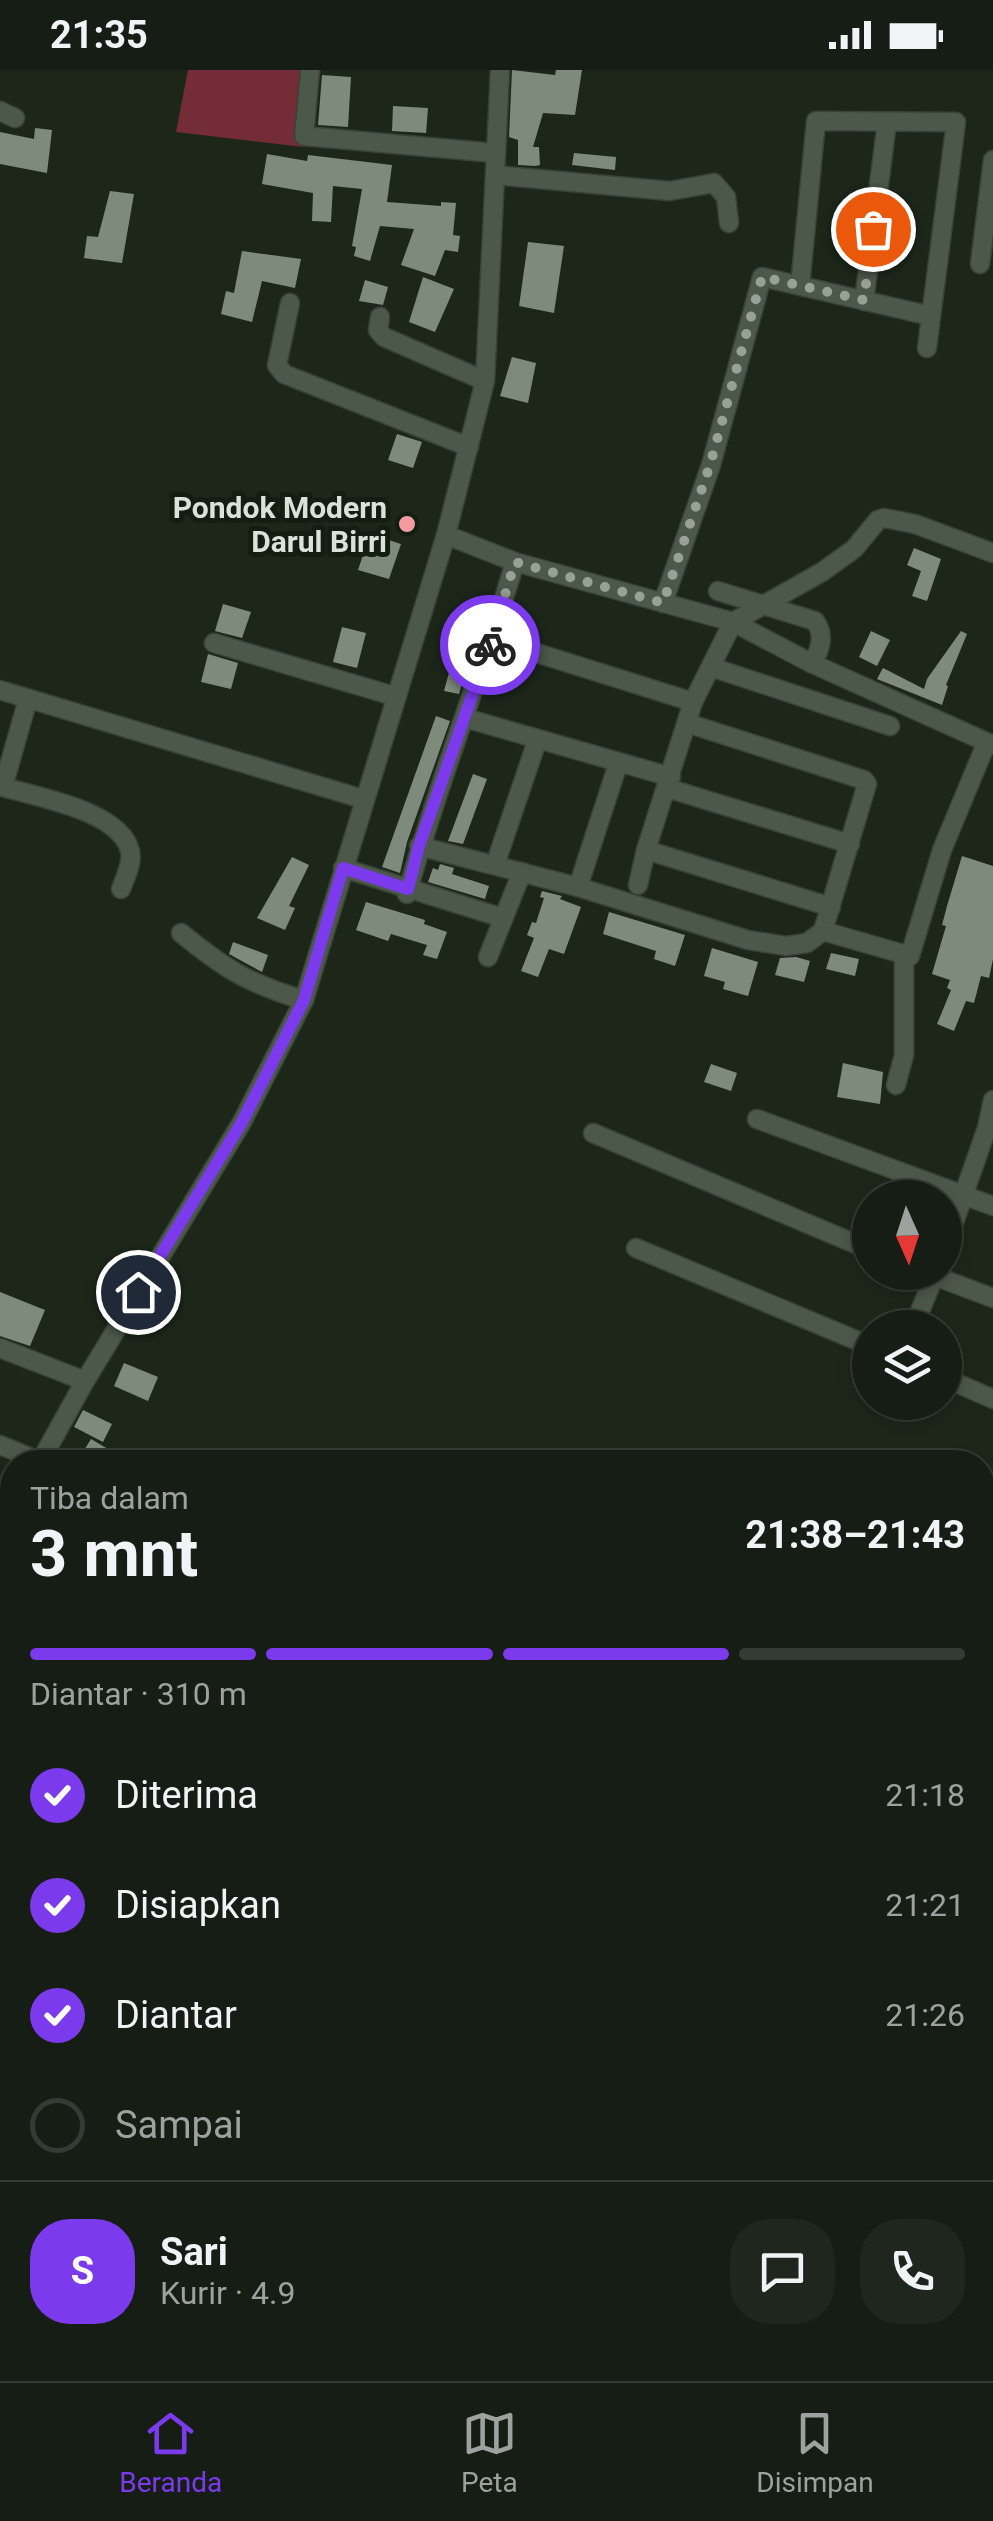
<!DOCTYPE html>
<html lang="id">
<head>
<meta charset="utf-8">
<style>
	body { margin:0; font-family:Roboto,sans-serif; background:#1e261d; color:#f1f3f6; height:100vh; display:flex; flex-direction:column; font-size:38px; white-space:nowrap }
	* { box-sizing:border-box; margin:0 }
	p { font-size:32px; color:#9da2a0 }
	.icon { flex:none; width:55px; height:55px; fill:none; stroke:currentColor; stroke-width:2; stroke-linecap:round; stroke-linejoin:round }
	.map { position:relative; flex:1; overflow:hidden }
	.panel { position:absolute; left:0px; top:1380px; width:995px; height:932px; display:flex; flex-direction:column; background:#151d14; border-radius:40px 40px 0 0; box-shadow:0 5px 15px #0003,0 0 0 2px #343b34 }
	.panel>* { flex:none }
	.needle { width:65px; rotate:177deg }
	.controls { position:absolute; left:852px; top:1110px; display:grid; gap:20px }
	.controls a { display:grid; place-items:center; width:110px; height:110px; border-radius:50%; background:#151d14; box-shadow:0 5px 15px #0003,0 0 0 2px #343b34; font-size:50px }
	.pin { position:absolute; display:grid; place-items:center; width:85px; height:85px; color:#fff; margin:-42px; border:5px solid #fff; border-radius:50%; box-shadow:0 2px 10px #0007 }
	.courier { position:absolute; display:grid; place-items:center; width:100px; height:100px; margin:-50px; border:8px solid #7c3aed; border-radius:50%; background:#fff; color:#222; box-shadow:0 2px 12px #0007 }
	.overview em { font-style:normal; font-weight:700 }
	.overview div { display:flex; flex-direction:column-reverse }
	.overview { display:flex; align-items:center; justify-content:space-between; height:170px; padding:0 30px }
	h1 { font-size:65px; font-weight:700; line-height:75px }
	.bar { display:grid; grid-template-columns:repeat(4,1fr); gap:15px 10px; align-content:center; height:120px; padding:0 30px }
	.bar i { height:12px; border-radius:8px; background:#343b34 }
	.bar .on { background:#7c3aed }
	.bar p { grid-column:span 4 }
	.line { display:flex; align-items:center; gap:25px; padding:0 30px; border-top:2px solid #343b34 }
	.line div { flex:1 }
	.round { display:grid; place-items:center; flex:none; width:105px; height:105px; border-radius:40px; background:#1e261d }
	ol { padding:0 30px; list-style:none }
	li { display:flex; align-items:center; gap:30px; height:110px }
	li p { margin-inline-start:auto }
	li .icon { padding:10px; border-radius:50%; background:#7c3aed; color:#fff; stroke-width:4 }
	li:last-child { color:#9da2a0 }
	li i { width:55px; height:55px; border:5px solid #343b34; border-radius:50% }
	.status { display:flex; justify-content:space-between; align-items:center; height:70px; padding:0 50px; background:#151d14; direction:ltr }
	.status svg { height:28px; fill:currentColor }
	.menu { display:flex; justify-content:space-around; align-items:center; height:140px; border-top:2px solid #343b34; background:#151d14; font-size:28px; color:#9da2a0 }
	.menu a { display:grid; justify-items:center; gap:5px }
	.menu .on { color:#7c3aed }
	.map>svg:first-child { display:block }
	.green { fill:#742d37 }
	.building { fill:#7e8b7c }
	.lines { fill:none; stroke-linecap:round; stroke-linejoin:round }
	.minor-casing { stroke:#394238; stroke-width:21 }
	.minor { stroke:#4c584a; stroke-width:18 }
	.done { stroke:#98a196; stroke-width:10; stroke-dasharray:0 18 }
	.route { stroke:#7c3aed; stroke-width:12 }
	.poi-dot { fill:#f49aa1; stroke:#131d11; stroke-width:4 }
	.labels { text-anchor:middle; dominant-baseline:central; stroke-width:10; stroke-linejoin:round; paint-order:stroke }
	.poi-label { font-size:30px; font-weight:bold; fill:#dbe2d9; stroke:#131d11; text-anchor:end }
</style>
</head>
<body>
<div class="status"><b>21:35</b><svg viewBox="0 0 49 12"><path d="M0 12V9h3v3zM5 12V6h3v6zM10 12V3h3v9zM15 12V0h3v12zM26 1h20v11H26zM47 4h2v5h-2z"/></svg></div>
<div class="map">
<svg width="993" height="2311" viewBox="0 0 993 2311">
	<rect width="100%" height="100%" fill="#1c271a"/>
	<polygon class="green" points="188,0 314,0 304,77 176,62"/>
	<g class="building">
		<polygon points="512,0 555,5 556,0 582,0 575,45 543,43 533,77 539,77 540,95 535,96 518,95 518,70 509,67"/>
		<polygon points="322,5 351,7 348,57 318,55"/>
		<polygon points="393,36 428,38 426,63 392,61"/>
		<polygon points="35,58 52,60 47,103 0,94 0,62 34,69"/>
		<polygon points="574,83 616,87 615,100 572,95"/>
		<polygon points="267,84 307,91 308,85 392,95 387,132 441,136 441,132 456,133 453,165 460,166 458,182 445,180 435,206 401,195 414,159 380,156 370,191 354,186 356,177 352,176 362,119 333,116 331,152 312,151 313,123 262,114"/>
		<polygon points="110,121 134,124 122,193 84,188 87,166 98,167"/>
		<polygon points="528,172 564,176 554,243 519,236"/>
		<polygon points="242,181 301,189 295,218 262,211 252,252 221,244 226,221 234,223"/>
		<polygon points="423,207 454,219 435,262 409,252"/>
		<polygon points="365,210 388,217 383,235 359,231"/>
		<polygon points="512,287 536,293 528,333 500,326"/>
		<polygon points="397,364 422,372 413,398 388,390"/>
		<polygon points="370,464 401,474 389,509 358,500"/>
		<polygon points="914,478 941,489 927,531 912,526 921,501 907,495"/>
		<polygon points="223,534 251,542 242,568 215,561"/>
		<polygon points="464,547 480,551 459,624 444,621"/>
		<polygon points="342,557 366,563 357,598 333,592"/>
		<polygon points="871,561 890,570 877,596 859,587"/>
		<polygon points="961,561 967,564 946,615 948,616 942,635 877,609 883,598 924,619 927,609"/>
		<polygon points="208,584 238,593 231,619 201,612"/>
		<polygon points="436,646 450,651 407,772 400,803 382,797"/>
		<polygon points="473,704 487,709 463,774 448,771"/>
		<polygon points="962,786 993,796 993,889 989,908 981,906 974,933 966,931 954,961 937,954 951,920 947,918 950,910 932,904 946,856 942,855 947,836"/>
		<polygon points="292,787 309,795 289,836 295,838 285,860 257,848"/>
		<polygon points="440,794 454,798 452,804 489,816 485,829 428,812 433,798 438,800"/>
		<polygon points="542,821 562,826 560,829 581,837 564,884 549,879 538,907 521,901 534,868 527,865 532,852 536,853 544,828 540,827"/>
		<polygon points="366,832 425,850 424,854 447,862 437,889 423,885 427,875 391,864 388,871 356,860"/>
		<polygon points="609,842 685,865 675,896 654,889 656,881 603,864"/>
		<polygon points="233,872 268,885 262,902 229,884"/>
		<polygon points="712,878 758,892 748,926 723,919 725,912 704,906"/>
		<polygon points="831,883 859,889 855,906 826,899"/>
		<polygon points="796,887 810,891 804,912 775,905 780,888"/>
		<polygon points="843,993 883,1002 880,1034 837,1027"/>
		<polygon points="711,994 737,1003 731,1021 704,1012"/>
		<polygon points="0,1222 45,1240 30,1276 0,1266"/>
		<polygon points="124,1293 158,1307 148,1331 114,1316"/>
		<polygon points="83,1340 112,1354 103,1372 74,1357"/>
		<polygon points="91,1369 130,1392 77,1392"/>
	</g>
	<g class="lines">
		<defs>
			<g id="minor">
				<polyline points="310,0 304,66 495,83"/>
				<polyline points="0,41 15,48"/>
				<polyline points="495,105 670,121 714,113 726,127 729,153"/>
				<polyline points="980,194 993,90"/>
				<polyline points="800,216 816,51 956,52 927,278"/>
				<polyline points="864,231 887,52"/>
				<polyline points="290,233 277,295 284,304 469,377"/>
				<polyline points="380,247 378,260 384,267 485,311"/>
				<polyline points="446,465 515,492 733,552 811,593 993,675"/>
				<path d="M718,521L815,551C825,565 821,581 811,593"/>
				<polyline points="663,533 711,395 762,207 931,246"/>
				<polyline points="492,569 693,632"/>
				<polyline points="214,573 394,626"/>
				<polyline points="711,597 890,656"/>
				<polyline points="0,620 363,729"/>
				<polyline points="465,648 671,707"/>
				<polyline points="687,653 864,710 867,714 823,861"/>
				<path d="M0,716C35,727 120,740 130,781C133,793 125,808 121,819"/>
				<polyline points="3,717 28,629"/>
				<polyline points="667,718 850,774"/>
				<polyline points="419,776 578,817 748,870 786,876 807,873 823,861 910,886 942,780 986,674"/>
				<polyline points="646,780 831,837"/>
				<polyline points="495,795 537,671"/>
				<polyline points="343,798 503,848"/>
				<polyline points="638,815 646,780 693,632 733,552 822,502 854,479 878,450 884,448 915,454 993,483"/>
				<polyline points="578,817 618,694"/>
				<path d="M407,824C438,712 482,604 515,492"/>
				<path d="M181,863C225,899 249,914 304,930"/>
				<polyline points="488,887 522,802"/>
				<polyline points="896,1015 904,985 904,886"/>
				<polyline points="757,1049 993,1136"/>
				<polyline points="593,1063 870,1180"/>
				<polyline points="636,1178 870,1276"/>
				<polyline points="945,1178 987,1058 993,1030"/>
				<polyline points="924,1202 993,1228"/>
				<polyline points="913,1258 936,1202"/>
				<polyline points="0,1278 85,1311"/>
				<polyline points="945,1308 993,1329"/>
				<polyline points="0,1375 41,1392"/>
				<polyline points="40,1392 85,1311 242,1052 304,930 446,465 485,311 500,0"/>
				<polyline points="0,1472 12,1447"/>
				<polyline points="0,1764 12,1770"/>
				<polyline points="0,1810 12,1782"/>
			</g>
		</defs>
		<use href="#minor" class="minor-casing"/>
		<use href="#minor" class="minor"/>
	</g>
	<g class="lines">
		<polyline class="done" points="490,575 515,492 663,533 710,395 762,207 864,230 873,159"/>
		<polyline class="route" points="138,1222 242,1052 304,930 343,798 408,819 419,776 490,575"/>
	</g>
	<circle class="poi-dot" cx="407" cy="454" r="10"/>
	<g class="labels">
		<g class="poi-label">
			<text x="387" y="437">Pondok Modern<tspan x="387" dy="34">Darul Birri</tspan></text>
		</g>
	</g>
</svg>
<div class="controls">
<a><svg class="needle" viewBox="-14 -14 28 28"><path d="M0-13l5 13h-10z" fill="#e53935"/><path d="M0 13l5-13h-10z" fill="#9da2a0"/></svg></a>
<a><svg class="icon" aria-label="layers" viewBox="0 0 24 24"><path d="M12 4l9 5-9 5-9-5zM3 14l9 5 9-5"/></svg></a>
</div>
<div class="pin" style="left:873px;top:159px;background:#ea580c"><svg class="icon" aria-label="bag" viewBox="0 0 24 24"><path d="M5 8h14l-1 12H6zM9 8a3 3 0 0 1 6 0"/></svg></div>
<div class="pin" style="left:138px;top:1222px;background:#1f2937"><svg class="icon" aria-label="home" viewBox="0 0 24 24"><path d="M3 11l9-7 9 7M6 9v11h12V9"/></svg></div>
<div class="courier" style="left:490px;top:575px"><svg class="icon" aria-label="bike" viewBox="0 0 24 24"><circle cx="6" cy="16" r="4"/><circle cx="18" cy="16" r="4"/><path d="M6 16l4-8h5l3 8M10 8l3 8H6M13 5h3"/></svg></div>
<section class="panel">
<div class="overview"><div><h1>3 mnt</h1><p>Tiba dalam</p></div><em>21:38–21:43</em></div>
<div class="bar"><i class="on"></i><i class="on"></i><i class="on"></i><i></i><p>Diantar · 310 m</p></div>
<ol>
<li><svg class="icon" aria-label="check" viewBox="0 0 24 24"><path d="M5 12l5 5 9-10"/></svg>Diterima<p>21:18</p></li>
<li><svg class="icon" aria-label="check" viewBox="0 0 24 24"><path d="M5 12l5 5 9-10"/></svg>Disiapkan<p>21:21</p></li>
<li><svg class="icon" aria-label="check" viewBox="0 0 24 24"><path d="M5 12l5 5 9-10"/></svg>Diantar<p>21:26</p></li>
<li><i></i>Sampai</li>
</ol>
<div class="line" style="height:180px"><b class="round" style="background:#7c3aed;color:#fff">S</b><div><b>Sari</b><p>Kurir · 4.9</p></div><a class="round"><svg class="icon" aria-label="chat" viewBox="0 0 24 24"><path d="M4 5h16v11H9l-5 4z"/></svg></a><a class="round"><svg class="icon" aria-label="phone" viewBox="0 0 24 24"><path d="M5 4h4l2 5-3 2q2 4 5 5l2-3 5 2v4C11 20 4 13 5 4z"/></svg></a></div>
</section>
</div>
<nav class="menu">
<a class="on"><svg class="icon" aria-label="home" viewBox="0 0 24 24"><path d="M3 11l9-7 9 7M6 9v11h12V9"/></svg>Beranda</a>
<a><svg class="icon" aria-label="map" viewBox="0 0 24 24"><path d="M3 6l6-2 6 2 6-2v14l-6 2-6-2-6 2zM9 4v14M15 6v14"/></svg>Peta</a>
<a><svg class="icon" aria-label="saved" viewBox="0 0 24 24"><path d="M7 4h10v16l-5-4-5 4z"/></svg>Disimpan</a>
</nav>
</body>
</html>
